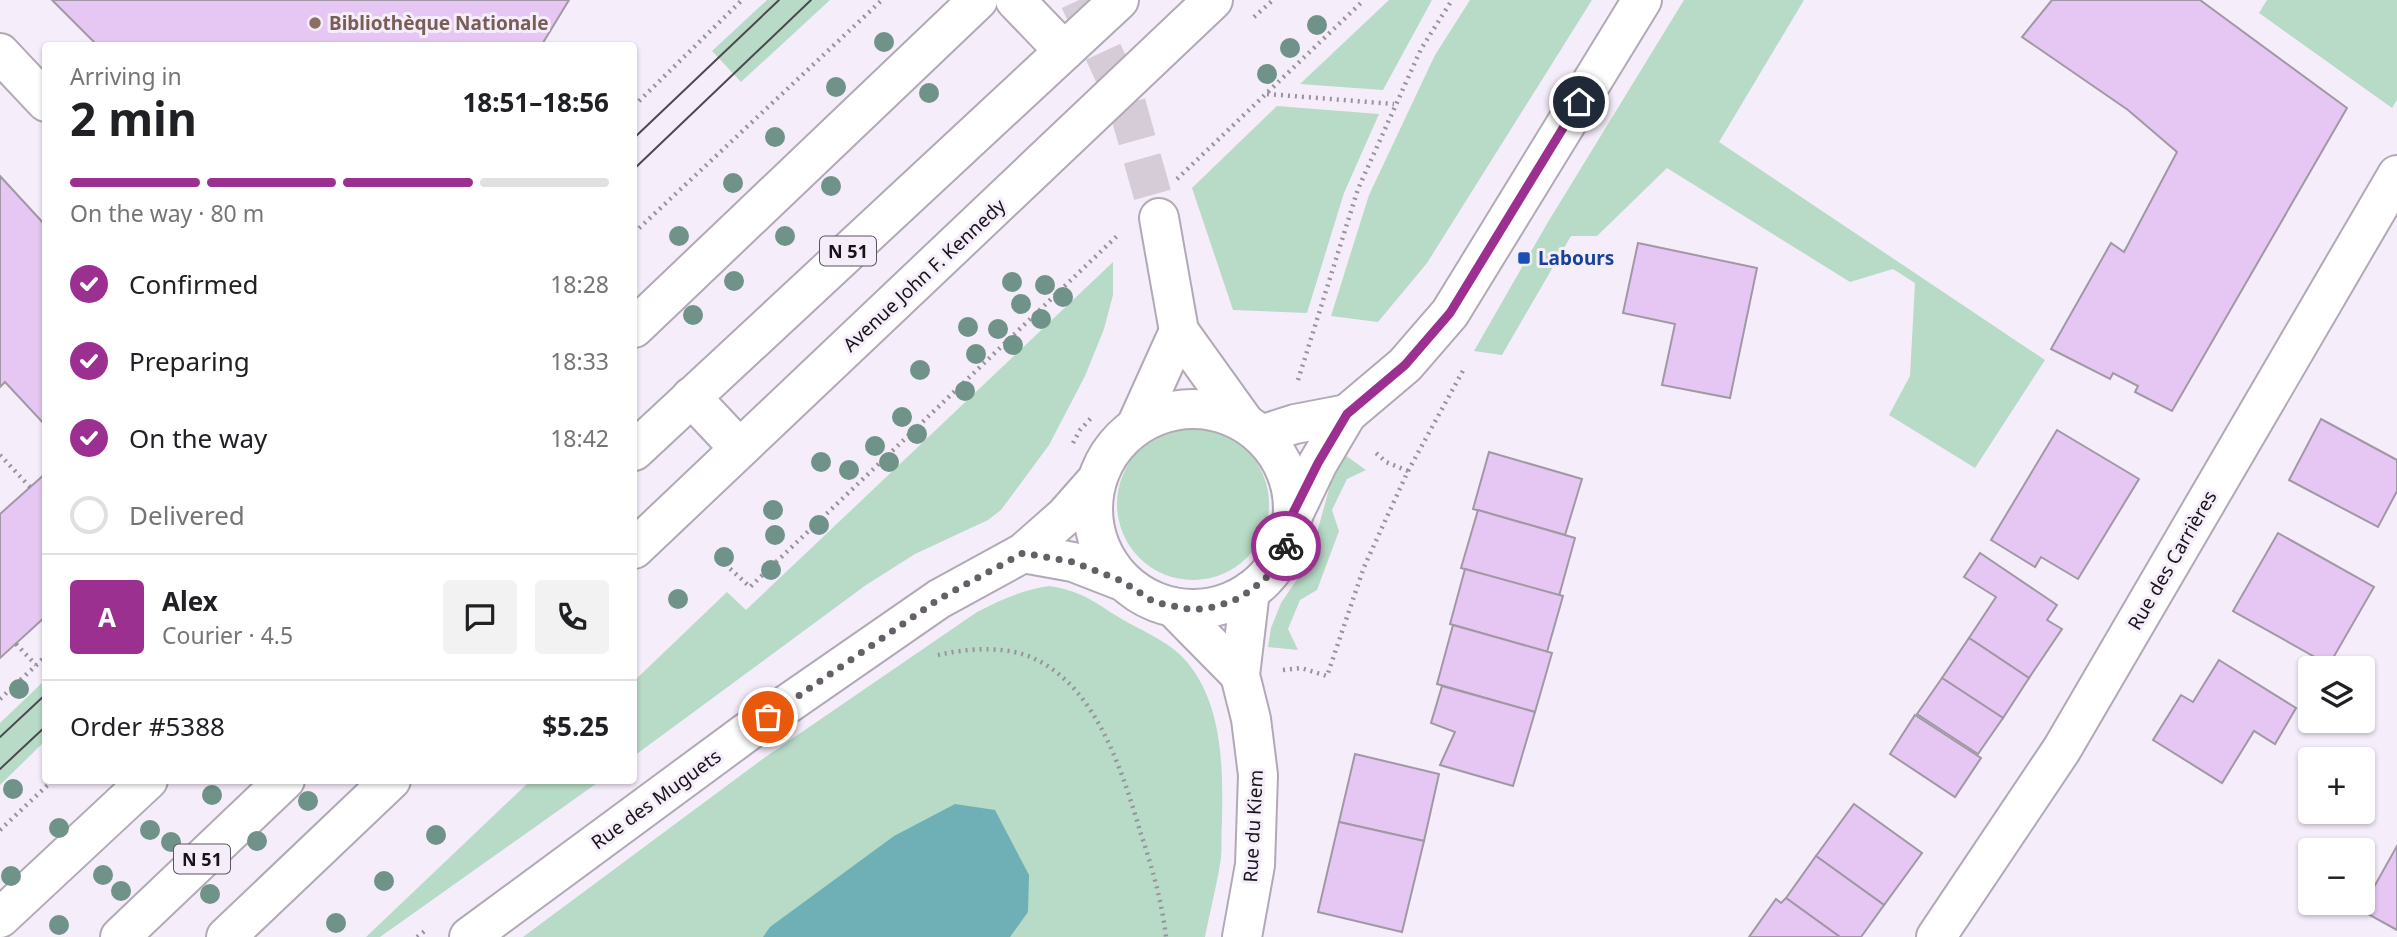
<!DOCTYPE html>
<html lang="en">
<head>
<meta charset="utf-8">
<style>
	body { margin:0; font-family:"Noto Sans",sans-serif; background:#f2f2f2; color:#202124; height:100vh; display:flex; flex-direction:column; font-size:26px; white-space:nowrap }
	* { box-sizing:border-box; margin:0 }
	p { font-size:23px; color:#757577 }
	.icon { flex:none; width:38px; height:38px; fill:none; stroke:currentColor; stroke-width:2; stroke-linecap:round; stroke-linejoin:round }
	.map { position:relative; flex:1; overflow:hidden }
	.side { position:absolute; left:42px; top:42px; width:595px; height:742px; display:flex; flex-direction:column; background:#fff; border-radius:7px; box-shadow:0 2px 5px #0004 }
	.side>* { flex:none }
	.fabs { position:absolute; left:2298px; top:656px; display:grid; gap:14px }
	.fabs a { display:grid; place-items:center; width:77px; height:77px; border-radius:7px; background:#fff; box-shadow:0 2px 5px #0004; font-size:35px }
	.pin { position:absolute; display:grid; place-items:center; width:60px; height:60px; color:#fff; margin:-30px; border:4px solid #fff; border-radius:50%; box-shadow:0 2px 7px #0007 }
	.courier { position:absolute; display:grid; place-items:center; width:70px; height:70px; margin:-35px; border:5px solid #9c3091; border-radius:50%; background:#fff; color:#222; box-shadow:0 2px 9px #0007 }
	.overview em { font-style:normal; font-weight:700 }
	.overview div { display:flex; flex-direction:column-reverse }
	.overview { display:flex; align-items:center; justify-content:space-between; height:119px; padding:0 28px }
	h1 { font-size:46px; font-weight:700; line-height:52px }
	.bar { display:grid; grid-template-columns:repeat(4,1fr); gap:10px 7px; align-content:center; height:84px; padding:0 28px }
	.bar i { height:9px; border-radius:5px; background:#e0e0e0 }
	.bar .on { background:#9c3091 }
	.bar p { grid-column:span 4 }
	.line { display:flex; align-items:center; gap:18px; padding:0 28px; border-top:2px solid #e0e0e0 }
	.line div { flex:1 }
	.round { display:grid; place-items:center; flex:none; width:74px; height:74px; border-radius:7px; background:#f2f2f2 }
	ol { padding:0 28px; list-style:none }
	li { display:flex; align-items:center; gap:21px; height:77px }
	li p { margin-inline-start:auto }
	li .icon { padding:7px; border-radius:50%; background:#9c3091; color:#fff; stroke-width:4 }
	li:last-child { color:#757577 }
	li i { width:38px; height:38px; border:4px solid #e0e0e0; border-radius:50% }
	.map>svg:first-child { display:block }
	.green { fill:#b7dbc7 }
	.water { fill:#6eb0b5 }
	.building { fill:#e6c7f3; stroke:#a098a4; stroke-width:2 }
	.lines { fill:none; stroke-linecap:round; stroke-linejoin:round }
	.major-tunnel { stroke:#d5ccd8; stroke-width:38; stroke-dasharray:38 19; stroke-linecap:butt }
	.minor-casing { stroke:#b1a9b5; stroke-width:42 }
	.major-casing { stroke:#b1a9b5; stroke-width:42 }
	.path { stroke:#99929c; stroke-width:4.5; stroke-dasharray:2 5; stroke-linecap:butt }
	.minor { stroke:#fff; stroke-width:38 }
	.major { stroke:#fff; stroke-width:38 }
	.tram { stroke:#4c484f; stroke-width:2 }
	.tree { fill:#6f9289 }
	.done { stroke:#656068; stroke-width:7; stroke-dasharray:0 12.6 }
	.route { stroke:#9c3091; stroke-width:9 }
	.education-dot { fill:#8d6e63; stroke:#f6edfa; stroke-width:2.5 }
	.transit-dot { fill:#1a4fb4; stroke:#f6edfa; stroke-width:2.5 }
	.labels { text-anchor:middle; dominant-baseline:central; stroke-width:6; stroke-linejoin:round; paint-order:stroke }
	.shield { fill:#f6edfa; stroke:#5a555c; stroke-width:2 }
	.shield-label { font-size:18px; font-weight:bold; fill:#171419 }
	.education-label { font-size:19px; font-weight:bold; fill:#785e54; stroke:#f6edfa; text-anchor:start }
	.transit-label { font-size:19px; font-weight:bold; fill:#164399; stroke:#f6edfa; text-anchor:start }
	.street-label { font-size:19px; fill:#171419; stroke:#f6edfa }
</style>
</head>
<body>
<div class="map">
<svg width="2397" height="937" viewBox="0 0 2397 937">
	<rect width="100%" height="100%" fill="#f6edfa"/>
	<g class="green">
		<polygon points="767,0 830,0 741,82 712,51"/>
		<polygon points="1389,0 1432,0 1383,90 1300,84"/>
		<polygon points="1470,0 1592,0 1427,263 1378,322 1331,316 1369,195 1435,55"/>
		<polygon points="1684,0 1804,0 1719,142 2045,360 1975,468 1889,415 1910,376 1915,283 1893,269 1850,282 1667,168 1597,236 1571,236 1502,355 1474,351 1548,222"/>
		<polygon points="2267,0 2397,0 2397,100 2392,108 2259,13"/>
		<polygon points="1277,106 1379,114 1344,193 1307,313 1233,310 1192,188"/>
		<polygon points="1113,262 1113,295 1104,329 1085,376 1049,445 1001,510 988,520 915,554 866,585 634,756 634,681 727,592 746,610"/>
		<circle cx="1193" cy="504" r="76"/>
		<polygon points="1345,455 1366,470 1347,479 1332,510 1339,531 1317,590 1300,600 1288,629 1298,650 1268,647 1271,628 1281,603 1309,562 1332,478"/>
		<path d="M1049,586C1084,591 1096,604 1125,621C1147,633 1171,643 1187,662C1223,705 1223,768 1222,821C1221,833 1222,846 1221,858C1217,885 1210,911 1205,937H523L764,758L977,612C1000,600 1022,590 1049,586Z"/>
		<polygon points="45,680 45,741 0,785 0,723"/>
		<polygon points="530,781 600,781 380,937 366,937"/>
	</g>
	<polygon class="water" points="955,804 995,810 1029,875 1028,912 1010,937 763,937 770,927 894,836"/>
	<g class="building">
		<polygon points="52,0 569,0 541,46 98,46"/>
		<polygon points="2052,0 2200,0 2347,108 2172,411 2135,392 2138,386 2113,373 2110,379 2051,349 2111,243 2124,252 2177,152 2128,110 2022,37"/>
		<polygon points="0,176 46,226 46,426 5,382 0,387"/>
		<polygon points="1638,243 1757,268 1730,398 1662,385 1675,324 1623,313"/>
		<polygon points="2321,419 2397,460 2397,491 2378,527 2289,480"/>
		<polygon points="2057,430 2139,479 2078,579 2041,557 2035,567 1991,540"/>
		<polygon points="1489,452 1582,479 1565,535 1473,509"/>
		<polygon points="46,473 46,616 0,658 0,514"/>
		<polygon points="1478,510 1575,538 1559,596 1461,568"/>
		<polygon points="2278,533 2374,587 2329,665 2233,611"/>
		<polygon points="1980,553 2057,605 2047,620 2062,629 2029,678 1969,638 1996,597 1964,577"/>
		<polygon points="1465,569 1563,596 1547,652 1450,624"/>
		<polygon points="1453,625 1552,653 1535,712 1437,684"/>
		<polygon points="1969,638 2029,678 2003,718 1942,678"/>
		<polygon points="2219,660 2296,708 2275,744 2254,731 2222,783 2153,740 2181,695 2193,702"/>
		<polygon points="1942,678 2003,718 1978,754 1917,714"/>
		<polygon points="1442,686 1535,712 1513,786 1440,765 1455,732 1431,723"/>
		<polygon points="1915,715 1981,758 1955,797 1890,754"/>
		<polygon points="1355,754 1439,774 1424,841 1339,822"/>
		<polygon points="1854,804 1922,853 1884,905 1816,856"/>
		<polygon points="1339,822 1424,841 1402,932 1318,912"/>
		<polygon points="2397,846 2397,930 2361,910"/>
		<polygon points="1816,856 1884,905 1861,937 1840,937 1786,898"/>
		<polygon points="1786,898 1840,937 1749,937 1776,899 1781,903"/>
	</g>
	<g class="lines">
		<polyline class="major-tunnel" points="1079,0 1126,101 1159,218"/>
		<defs>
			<g id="minor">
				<polyline points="0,53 46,102"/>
				<polyline points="691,397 739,448"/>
				<polyline points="634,549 1213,0"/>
				<polyline points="1023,553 1073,562 1122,581"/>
				<polyline points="226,937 391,780"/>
				<polyline points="469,937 747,732 939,599 1023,553 1065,516 1095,482"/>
				<polyline points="1936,937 2062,749 2397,175"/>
			</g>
			<g id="major">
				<polyline points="1015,0 1064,51"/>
				<polyline points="1159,218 1179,331 1245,423"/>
				<polyline points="634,328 978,0"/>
				<circle cx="1193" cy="509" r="100"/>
				<polyline points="1137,424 1179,331"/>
				<polyline points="1261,435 1295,424 1347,414"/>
				<polyline points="634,451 1119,0"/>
				<polyline points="1294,513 1318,463 1347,414 1405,365 1450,313 1642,0"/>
				<polyline points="1173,607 1240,675"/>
				<polyline points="0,918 148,780"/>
				<polyline points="120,937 285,780"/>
				<polyline points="1242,937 1255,865 1258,775 1251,719 1240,675 1250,591"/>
			</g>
		</defs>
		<use href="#minor" class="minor-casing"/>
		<use href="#major" class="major-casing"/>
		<g class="path">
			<polyline points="1254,17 1273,0"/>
			<polyline points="1267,94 1394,104"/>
			<polyline points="634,106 742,0"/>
			<polyline points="1177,179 1364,0"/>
			<polyline points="634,233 882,0"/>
			<polyline points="1298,380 1358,189 1421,49 1452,0"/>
			<polyline points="1073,443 1080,430 1093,416"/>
			<polyline points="0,455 30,487"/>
			<polyline points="1408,471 1465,367"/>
			<polyline points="725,564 750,587 1117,236"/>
			<polyline points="16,644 36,665"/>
			<path d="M938,655C969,648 1008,645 1037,660C1098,690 1123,774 1141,834C1152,867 1162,902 1166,937"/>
			<polyline points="1283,670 1301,668 1327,676 1364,567 1408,471 1386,462 1375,452"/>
			<polyline points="0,699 46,656"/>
			<polyline points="0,830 53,780"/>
			<polyline points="417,937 426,930"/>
		</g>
		<use href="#minor" class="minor"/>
		<use href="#major" class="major"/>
		<g class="tram">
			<polyline points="634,138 779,0"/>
			<polyline points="634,169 811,0"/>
			<polyline points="0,737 46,694"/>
			<polyline points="0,769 46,726"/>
		</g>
	</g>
	<g class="tree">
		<circle cx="1317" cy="25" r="10"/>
		<circle cx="884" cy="42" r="10"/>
		<circle cx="1290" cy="48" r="10"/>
		<circle cx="1267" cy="74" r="10"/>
		<circle cx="836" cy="87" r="10"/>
		<circle cx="929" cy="93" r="10"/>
		<circle cx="775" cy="137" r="10"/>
		<circle cx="733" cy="183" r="10"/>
		<circle cx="831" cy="186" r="10"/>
		<circle cx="679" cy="236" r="10"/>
		<circle cx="785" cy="236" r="10"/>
		<circle cx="734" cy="281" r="10"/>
		<circle cx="1012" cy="282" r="10"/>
		<circle cx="1045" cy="285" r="10"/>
		<circle cx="1063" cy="297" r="10"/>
		<circle cx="1021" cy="304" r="10"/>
		<circle cx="693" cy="315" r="10"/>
		<circle cx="1041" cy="319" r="10"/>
		<circle cx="968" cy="327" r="10"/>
		<circle cx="998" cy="329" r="10"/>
		<circle cx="1013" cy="345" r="10"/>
		<circle cx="976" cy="354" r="10"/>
		<circle cx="920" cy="370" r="10"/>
		<circle cx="965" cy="391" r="10"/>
		<circle cx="902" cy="417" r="10"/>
		<circle cx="917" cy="434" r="10"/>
		<circle cx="875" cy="446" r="10"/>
		<circle cx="821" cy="462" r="10"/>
		<circle cx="889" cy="462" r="10"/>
		<circle cx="849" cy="470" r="10"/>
		<circle cx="773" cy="510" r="10"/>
		<circle cx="819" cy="525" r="10"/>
		<circle cx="775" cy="535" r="10"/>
		<circle cx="724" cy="557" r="10"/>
		<circle cx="771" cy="570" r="10"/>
		<circle cx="678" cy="599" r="10"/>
		<circle cx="19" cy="689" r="10"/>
		<circle cx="13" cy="789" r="10"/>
		<circle cx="212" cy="795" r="10"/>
		<circle cx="308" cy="801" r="10"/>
		<circle cx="59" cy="828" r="10"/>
		<circle cx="150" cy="830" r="10"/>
		<circle cx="436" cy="835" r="10"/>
		<circle cx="257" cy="841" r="10"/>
		<circle cx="171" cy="842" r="10"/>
		<circle cx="103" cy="875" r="10"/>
		<circle cx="11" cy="876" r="10"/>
		<circle cx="384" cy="881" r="10"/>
		<circle cx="121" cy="891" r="10"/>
		<circle cx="210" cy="894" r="10"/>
		<circle cx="336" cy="923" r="10"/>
		<circle cx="59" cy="925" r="10"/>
	</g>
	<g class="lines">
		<polyline class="done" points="768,717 939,599 1023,553 1073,562 1122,581 1154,602 1193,610 1213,607 1233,601 1250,591 1268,576 1281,557 1286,546"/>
		<polyline class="route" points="1286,546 1293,513 1318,463 1347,414 1405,365 1450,313 1579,102"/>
	</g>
	<circle class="education-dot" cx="315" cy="23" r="7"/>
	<rect class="transit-dot" x="1517" y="251" width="14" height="14" rx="3.5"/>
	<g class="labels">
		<g class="shield">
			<rect x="820" y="236.5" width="56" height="29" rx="5"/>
			<rect x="174" y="844.5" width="56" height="29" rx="5"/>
		</g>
		<g class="shield-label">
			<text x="848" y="251">N 51</text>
			<text x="202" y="859">N 51</text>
		</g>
		<g class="education-label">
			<text x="329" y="23">Bibliothèque Nationale</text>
		</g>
		<g class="transit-label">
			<text x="1538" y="258">Labours</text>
		</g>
		<g class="street-label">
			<text transform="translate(924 275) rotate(-43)">Avenue John F. Kennedy</text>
			<text transform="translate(2172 560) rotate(-60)">Rue des Carrières</text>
			<text transform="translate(656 799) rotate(-36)">Rue des Muguets</text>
			<text transform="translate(1253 826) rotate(-87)">Rue du Kiem</text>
		</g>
	</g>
</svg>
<div class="fabs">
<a><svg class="icon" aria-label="layers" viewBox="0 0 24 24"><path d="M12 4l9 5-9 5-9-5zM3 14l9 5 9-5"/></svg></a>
<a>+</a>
<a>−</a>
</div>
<div class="pin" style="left:768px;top:717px;background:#ea580c"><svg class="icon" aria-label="bag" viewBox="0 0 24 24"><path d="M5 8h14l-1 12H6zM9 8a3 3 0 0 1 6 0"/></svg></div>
<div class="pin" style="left:1579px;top:102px;background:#1f2937"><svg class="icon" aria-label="home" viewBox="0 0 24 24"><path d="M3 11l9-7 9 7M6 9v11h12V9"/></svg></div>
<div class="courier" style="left:1286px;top:546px"><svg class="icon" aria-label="bike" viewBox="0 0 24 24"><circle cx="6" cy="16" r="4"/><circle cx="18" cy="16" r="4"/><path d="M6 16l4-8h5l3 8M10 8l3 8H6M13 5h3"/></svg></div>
<section class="side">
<div class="overview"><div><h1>2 min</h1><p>Arriving in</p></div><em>18:51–18:56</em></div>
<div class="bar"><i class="on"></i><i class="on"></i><i class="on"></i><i></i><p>On the way · 80 m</p></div>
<ol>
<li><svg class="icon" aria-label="check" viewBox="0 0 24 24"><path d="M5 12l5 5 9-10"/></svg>Confirmed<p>18:28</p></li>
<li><svg class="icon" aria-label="check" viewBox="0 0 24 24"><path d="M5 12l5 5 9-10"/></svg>Preparing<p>18:33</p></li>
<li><svg class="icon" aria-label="check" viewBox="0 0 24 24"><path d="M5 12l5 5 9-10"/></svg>On the way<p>18:42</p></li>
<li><i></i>Delivered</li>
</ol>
<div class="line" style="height:126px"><b class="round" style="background:#9c3091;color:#fff">A</b><div><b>Alex</b><p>Courier · 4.5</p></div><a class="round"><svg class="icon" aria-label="chat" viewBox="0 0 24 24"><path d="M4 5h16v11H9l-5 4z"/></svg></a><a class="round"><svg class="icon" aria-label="phone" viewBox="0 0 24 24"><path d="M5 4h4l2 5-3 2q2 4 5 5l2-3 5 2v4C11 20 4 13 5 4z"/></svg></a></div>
<div class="line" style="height:91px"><div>Order #5388</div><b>$5.25</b></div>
</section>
</div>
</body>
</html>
